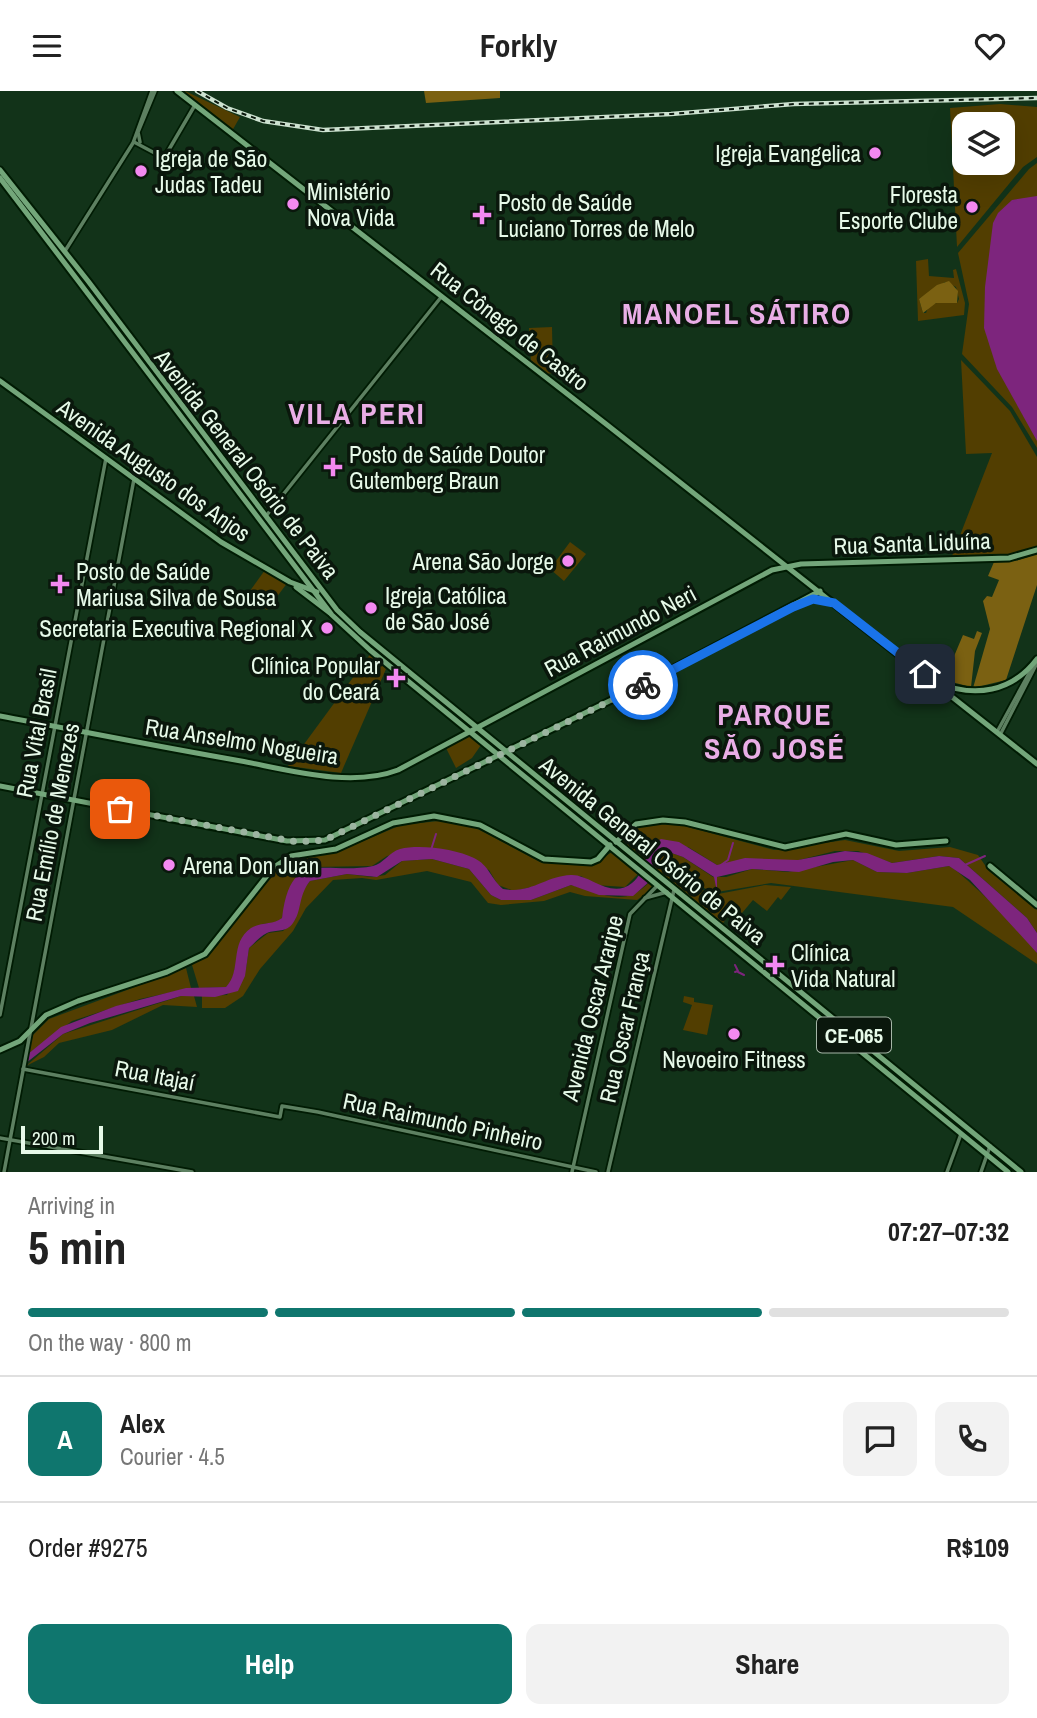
<!DOCTYPE html>
<html lang="en">
<head>
<meta charset="utf-8">
<style>
	body { margin:0; font-family:"Archivo Narrow",sans-serif; background:#f2f2f2; color:#222; height:100vh; display:flex; flex-direction:column; font-size:26px; white-space:nowrap }
	* { box-sizing:border-box; margin:0 }
	p { font-size:23px; color:#767676 }
	.icon { flex:none; width:38px; height:38px; fill:none; stroke:currentColor; stroke-width:2; stroke-linecap:round; stroke-linejoin:round }
	.map { position:relative; height:1081px; overflow:hidden }
	.drawer { display:flex; flex-direction:column; background:#fff; flex:1 }
	.drawer>* { flex:none }
	.controls { position:absolute; left:952px; top:21px; display:grid; gap:14px }
	.controls a { display:grid; place-items:center; width:63px; height:63px; border-radius:14px; background:#fff; box-shadow:0 7px 28px #0002; font-size:35px }
	.scale { position:absolute; left:21px; bottom:18px; width:82px; box-sizing:border-box; padding-left:7px; border:4px solid #e7fae9; border-top:0; font-size:19px; line-height:24px; white-space:nowrap; color:#e7fae9; -webkit-text-stroke:5px #0a170c; paint-order:stroke }
	.pin { position:absolute; display:grid; place-items:center; width:60px; height:60px; color:#fff; margin:-30px; border-radius:14px; box-shadow:0 4px 10px #0006 }
	.courier { position:absolute; display:grid; place-items:center; width:70px; height:70px; margin:-35px; border:5px solid #1a73e8; border-radius:50%; background:#fff; color:#222; box-shadow:0 2px 9px #0007 }
	.summary em { font-style:normal; font-weight:700 }
	.summary div { display:flex; flex-direction:column-reverse }
	.summary { display:flex; align-items:center; justify-content:space-between; height:119px; padding:0 28px }
	h1 { font-size:46px; font-weight:700; line-height:52px }
	.bar { display:grid; grid-template-columns:repeat(4,1fr); gap:10px 7px; align-content:center; height:84px; padding:0 28px }
	.bar i { height:9px; border-radius:5px; background:#e0e0e0 }
	.bar .active { background:#0f766e }
	.bar p { grid-column:span 4 }
	.line { display:flex; align-items:center; gap:18px; padding:0 28px; border-top:2px solid #e0e0e0 }
	.line div { flex:1 }
	.round { display:grid; place-items:center; flex:none; width:74px; height:74px; border-radius:14px; background:#f2f2f2 }
	.button { display:flex; gap:14px; margin-top:auto; padding:14px 28px }
	.button a { flex:1; height:80px; border-radius:14px; background:#0f766e; color:#fff; font-size:28px; font-weight:700; line-height:80px; text-align:center }
	.button a+a { background:#f2f2f2; color:#222 }
	header { display:flex; justify-content:space-between; align-items:center; height:91px; padding:0 28px; background:#fff; font-size:32px; font-weight:700 }
	.map>svg:first-child { display:block }
	.green { fill:#523e01; fill-rule:evenodd }
	.forest { fill:#7b6112 }
	.water { fill:#7d257d }
	.lines { fill:none; stroke-linecap:round; stroke-linejoin:round }
	.stream { stroke:#7d257d; stroke-width:2 }
	.minor-casing { stroke:#001b03; stroke-width:7 }
	.major-casing { stroke:#001b03; stroke-width:9 }
	.minor { stroke:#5d8061; stroke-width:3.5 }
	.major { stroke:#73a67a; stroke-width:5 }
	.rail-casing { stroke:#cde2d0; stroke-width:4.5 }
	.rail { stroke:#0a170c; stroke-width:2; stroke-dasharray:5; stroke-linecap:butt }
	.done { stroke:#9cb4a0; stroke-width:7; stroke-dasharray:0 12.6 }
	.route { stroke:#1a73e8; stroke-width:9 }
	.poi-dot { fill:#f389f1; stroke:#0a170c; stroke-width:2.5 }
	.labels { text-anchor:middle; dominant-baseline:central; stroke-width:7; stroke-linejoin:round; paint-order:stroke }
	.shield { fill:#0a170c; stroke:#a5b6a7; stroke-width:2 }
	.shield-label { font-size:21px; font-weight:bold; fill:#e7fae9 }
	.poi-label { font-size:23px; fill:#e7fae9; stroke:#0a170c; text-anchor:start }
	.street-label { font-size:23px; fill:#e7fae9; stroke:#0a170c }
	.district-label { font-size:30px; font-weight:bold; letter-spacing:2px; fill:#e9aee6; stroke:#0a170c }
</style>
</head>
<body>
<header><svg class="icon" aria-label="menu" viewBox="0 0 24 24"><path d="M4 6h16M4 12h16M4 18h16"/></svg>Forkly<svg class="icon" aria-label="heart" viewBox="0 0 24 24"><path d="M12 20l-8-8c-3-5 5-10 8-4 3-6 11-1 8 4z"/></svg></header>
<div class="map">
<svg width="1037" height="1081" viewBox="0 0 1037 1081">
	<rect width="100%" height="100%" fill="#123319"/>
	<g class="green">
		<polygon points="185,0 240,26 232,40 187,5"/>
		<path d="M1000,13L1037,16V66L1023,76L957,156L950,17ZM964,33H1003V72H964Z"/>
		<polygon points="1037,72 1037,357 1012,316 962,263 969,213 958,162 1029,78"/>
		<path d="M928,168L929,185L954,187L953,179L956,178L965,212L964,224L918,230L916,170ZM945,191L956,196L959,208L957,212L944,210L929,214L926,222H923L919,208Z"/>
		<polygon points="552,236 553,282 546,283 531,272 529,237"/>
		<polygon points="961,269 1010,320 1037,366 1037,455 1014,463 952,465 992,362 966,363"/>
		<polygon points="570,451 586,463 564,490 550,478"/>
		<polygon points="265,479 288,491 267,519 247,504"/>
		<polygon points="371,562 386,578 341,682 288,675"/>
		<polygon points="469,644 481,654 472,667 456,677 446,657"/>
		<polygon points="439,730 476,737 540,771 590,775 612,761 640,781 625,796 595,794 581,785 514,800 498,794 489,779 424,757 387,765 372,775 316,776 289,799 282,827 276,832 262,833 235,876 233,889 226,896 199,897 192,874 218,854 223,843 275,777 289,768 325,761 335,762 401,734"/>
		<polygon points="653,730 673,732 774,759 845,749 899,760 950,756 978,764 989,780 1037,817 1037,842 1027,827 959,767 939,765 892,772 858,760 835,760 799,769 717,774 688,756 649,760 645,771 618,749 636,733"/>
		<path d="M663,759L683,766L713,786H726L752,778L788,781L853,769L877,781L907,782L949,775C960,779 1033,851 1037,862C1037,865 1037,869 1037,873L953,816L771,792L717,801L706,798L681,781L667,789L654,778Z"/>
		<path d="M432,768L469,778L491,804L501,809H531L571,794C600,801 625,819 650,790L654,797L637,809L585,805L570,801L544,810L501,814L488,812L471,791L427,780L376,789L362,787L333,789L306,817L293,840L260,878L243,905L225,917H202V905L227,904L246,877L249,857L268,842L283,840L295,829L302,800L310,790L347,783L372,786L385,784L402,770Z"/>
		<polygon points="680,786 705,800 718,803 765,794 791,796 781,809 778,806 767,820 753,809 742,822 734,817 721,835 671,792"/>
		<polygon points="186,877 191,897 140,908 72,930 28,963 33,944 49,928"/>
		<polygon points="181,905 194,905 197,916 163,914 112,939 59,952 44,966 26,975 63,943"/>
		<polygon points="684,905 694,907 694,911 713,914 707,944 683,939 692,914 683,911"/>
	</g>
	<g class="forest">
		<polygon points="424,0 500,0 500,7 426,12"/>
		<polygon points="949,190 958,200 957,212 936,212 923,222 919,208 937,194"/>
		<polygon points="1037,463 1037,494 1006,589 973,597 990,538 983,510 987,505 992,506 999,489 988,485 994,471 1015,470"/>
		<polygon points="977,540 982,542 975,560 971,596 944,589 963,544 974,548"/>
	</g>
	<g class="water">
		<polygon points="1037,105 1037,350 997,278 984,237 985,196 993,132 998,122 1012,109"/>
		<path d="M661,748L679,751L717,774L745,767L798,769L845,760L867,762L892,772L939,765L959,767L1027,827L1037,842V862L970,789L949,775L907,782L877,781L853,769L833,771L799,781L752,778L717,786V801L714,786L683,766L663,759L650,790L633,805L599,804L571,794L531,809H501L491,804L469,778L432,768L402,770L377,786L347,783L310,790C298,805 302,820 293,832C286,842 277,838 267,842C260,845 255,852 249,857L245,885L238,900L215,906L181,905L90,932L63,943L26,972L28,963L61,936L116,915L186,897L226,896C242,880 229,852 251,837C261,831 273,834 282,827C291,755 325,785 373,775C383,773 389,761 400,758C420,753 456,758 474,767C489,774 491,788 503,798C532,803 545,785 571,784C590,783 611,809 632,792C647,781 643,756 661,748Z"/>
	</g>
	<g class="lines">
		<g class="stream">
			<polyline points="431,759 436,743"/>
			<polyline points="721,774 728,769 733,752"/>
			<polyline points="965,774 985,765"/>
			<polyline points="735,881 738,880 735,874"/>
			<polyline points="738,881 744,884"/>
		</g>
		<defs>
			<g id="minor">
				<polyline points="134,51 164,67 195,14"/>
				<polyline points="140,51 138,41 155,0"/>
				<polyline points="65,160 133,52 152,0"/>
				<polyline points="266,425 442,205"/>
				<polyline points="997,641 1032,577"/>
				<polyline points="1000,644 1037,572"/>
				<polyline points="645,807 667,801"/>
				<polyline points="0,924 106,367"/>
				<polyline points="23,978 280,1026 282,1015 318,1021 596,1081"/>
				<polyline points="0,1047 192,1081"/>
				<polyline points="4,1081 134,388"/>
				<polyline points="572,1081 630,823 657,795"/>
				<polyline points="608,1081 674,799"/>
				<polyline points="947,1081 961,1043"/>
				<polyline points="981,1081 990,1055"/>
			</g>
			<g id="major">
				<polyline points="177,0 606,333 1037,673"/>
				<polyline points="0,79 88,190 337,519 360,541 1021,1081"/>
				<polyline points="0,87 332,524 370,559 1008,1081"/>
				<polyline points="0,290 221,451 290,491 317,501"/>
				<polyline points="296,496 330,522"/>
				<path d="M938,592C975,607 1012,601 1037,568"/>
				<path d="M0,625C80,640 160,656 241,670C289,679 351,697 398,679L772,479L801,473L1009,467L1037,459"/>
				<polyline points="0,695 287,750 325,749 636,597 820,500"/>
				<polyline points="616,751 636,733 663,729 685,731 785,756 846,743 896,754 946,750"/>
				<polyline points="990,775 1037,814"/>
				<polyline points="0,959 20,950 46,924 78,910 167,881 205,863 274,776 291,765 336,758 393,732 434,725 480,734 544,768 591,771 598,768 610,754"/>
			</g>
		</defs>
		<use href="#minor" class="minor-casing"/>
		<use href="#major" class="major-casing"/>
		<use href="#minor" class="minor"/>
		<use href="#major" class="major"/>
		<defs>
			<polyline id="rail" points="197,0 227,17 263,30 323,39 671,23 794,13 1037,7"/>
		</defs>
		<use href="#rail" class="rail-casing"/>
		<use href="#rail" class="rail"/>
	</g>
	<g class="lines">
		<polyline class="done" points="120,718 297,751 325,749 643,594"/>
		<polyline class="route" points="643,594 793,516 813,508 834,512 925,583"/>
	</g>
	<g class="poi-dot">
		<circle cx="875" cy="62" r="7"/>
		<circle cx="141" cy="80" r="7"/>
		<circle cx="293" cy="113" r="7"/>
		<circle cx="972" cy="116" r="7"/>
		<path d="M478.5 113.5h7v7h7v7h-7v7h-7v-7h-7v-7h7z"/>
		<path d="M329.5 365.5h7v7h7v7h-7v7h-7v-7h-7v-7h7z"/>
		<circle cx="568" cy="470" r="7"/>
		<path d="M56.5 482.5h7v7h7v7h-7v7h-7v-7h-7v-7h7z"/>
		<circle cx="371" cy="517" r="7"/>
		<circle cx="327" cy="537" r="7"/>
		<path d="M392.5 576.5h7v7h7v7h-7v7h-7v-7h-7v-7h7z"/>
		<circle cx="169" cy="774" r="7"/>
		<path d="M771.5 863.5h7v7h7v7h-7v7h-7v-7h-7v-7h7z"/>
		<circle cx="734" cy="943" r="7"/>
	</g>
	<g class="labels">
		<rect class="shield" x="817" y="926.5" width="74" height="35" rx="5"/>
		<g class="shield-label">
			<text x="854" y="944">CE-065</text>
		</g>
		<g class="poi-label">
			<text x="861" y="62" text-anchor="end">Igreja Evangelica</text>
			<text x="155" y="67">Igreja de São<tspan x="155" dy="26">Judas Tadeu</tspan></text>
			<text x="307" y="100">Ministério<tspan x="307" dy="26">Nova Vida</tspan></text>
			<text x="958" y="103" text-anchor="end">Floresta<tspan x="958" dy="26">Esporte Clube</tspan></text>
			<text x="498" y="111">Posto de Saúde<tspan x="498" dy="26">Luciano Torres de Melo</tspan></text>
			<text x="349" y="363">Posto de Saúde Doutor<tspan x="349" dy="26">Gutemberg Braun</tspan></text>
			<text x="554" y="470" text-anchor="end">Arena São Jorge</text>
			<text x="76" y="480">Posto de Saúde<tspan x="76" dy="26">Mariusa Silva de Sousa</tspan></text>
			<text x="385" y="504">Igreja Católica<tspan x="385" dy="26">de São José</tspan></text>
			<text x="313" y="537" text-anchor="end">Secretaria Executiva Regional X</text>
			<text x="380" y="574" text-anchor="end">Clínica Popular<tspan x="380" dy="26">do Ceará</tspan></text>
			<text x="183" y="774">Arena Don Juan</text>
			<text x="791" y="861">Clínica<tspan x="791" dy="26">Vida Natural</tspan></text>
			<text x="734" y="968" text-anchor="middle">Nevoeiro Fitness</text>
		</g>
		<g class="street-label">
			<text transform="translate(510 235) rotate(38)">Rua Cônego de Castro</text>
			<text transform="translate(247 373) rotate(52)">Avenida General Osório de Paiva</text>
			<text transform="translate(154 379) rotate(35)">Avenida Augusto dos Anjos</text>
			<text transform="translate(912 452) rotate(-2)">Rua Santa Liduína</text>
			<text transform="translate(620 540) rotate(-28)">Rua Raimundo Neri</text>
			<text transform="translate(36 642) rotate(-79)">Rua Vital Brasil</text>
			<text transform="translate(242 650) rotate(9)">Rua Anselmo Nogueira</text>
			<text transform="translate(52 731) rotate(-79)">Rua Emílio de Menezes</text>
			<text transform="translate(653 759) rotate(39)">Avenida General Osório de Paiva</text>
			<text transform="translate(592 917) rotate(-76)">Avenida Oscar Araripe</text>
			<text transform="translate(624 936) rotate(-77)">Rua Oscar França</text>
			<text transform="translate(155 984) rotate(11)">Rua Itajaí</text>
			<text transform="translate(443 1030) rotate(12)">Rua Raimundo Pinheiro</text>
		</g>
		<g class="district-label">
			<text x="737" y="222">MANOEL SÁTIRO</text>
			<text x="357" y="322">VILA PERI</text>
			<text x="775" y="623">PARQUE<tspan x="775" dy="34">SĂO JOSÉ</tspan></text>
		</g>
	</g>
</svg>
<div class="controls">
<a><svg class="icon" aria-label="layers" viewBox="0 0 24 24"><path d="M12 4l9 5-9 5-9-5zM3 14l9 5 9-5"/></svg></a>
</div>
<div class="scale">200 m</div>
<div class="pin" style="left:120px;top:718px;background:#ea580c"><svg class="icon" aria-label="bag" viewBox="0 0 24 24"><path d="M5 8h14l-1 12H6zM9 8a3 3 0 0 1 6 0"/></svg></div>
<div class="pin" style="left:925px;top:583px;background:#1f2937"><svg class="icon" aria-label="home" viewBox="0 0 24 24"><path d="M3 11l9-7 9 7M6 9v11h12V9"/></svg></div>
<div class="courier" style="left:643px;top:594px"><svg class="icon" aria-label="bike" viewBox="0 0 24 24"><circle cx="6" cy="16" r="4"/><circle cx="18" cy="16" r="4"/><path d="M6 16l4-8h5l3 8M10 8l3 8H6M13 5h3"/></svg></div>
</div>
<section class="drawer">
<div class="summary"><div><h1>5 min</h1><p>Arriving in</p></div><em>07:27–07:32</em></div>
<div class="bar"><i class="active"></i><i class="active"></i><i class="active"></i><i></i><p>On the way · 800 m</p></div>
<div class="line" style="height:126px"><b class="round" style="background:#0f766e;color:#fff">A</b><div><b>Alex</b><p>Courier · 4.5</p></div><a class="round"><svg class="icon" aria-label="chat" viewBox="0 0 24 24"><path d="M4 5h16v11H9l-5 4z"/></svg></a><a class="round"><svg class="icon" aria-label="phone" viewBox="0 0 24 24"><path d="M5 4h4l2 5-3 2q2 4 5 5l2-3 5 2v4C11 20 4 13 5 4z"/></svg></a></div>
<div class="line" style="height:91px"><div>Order #9275</div><b>R$109</b></div>
<div class="button"><a>Help</a><a>Share</a></div>
</section>
</body>
</html>
